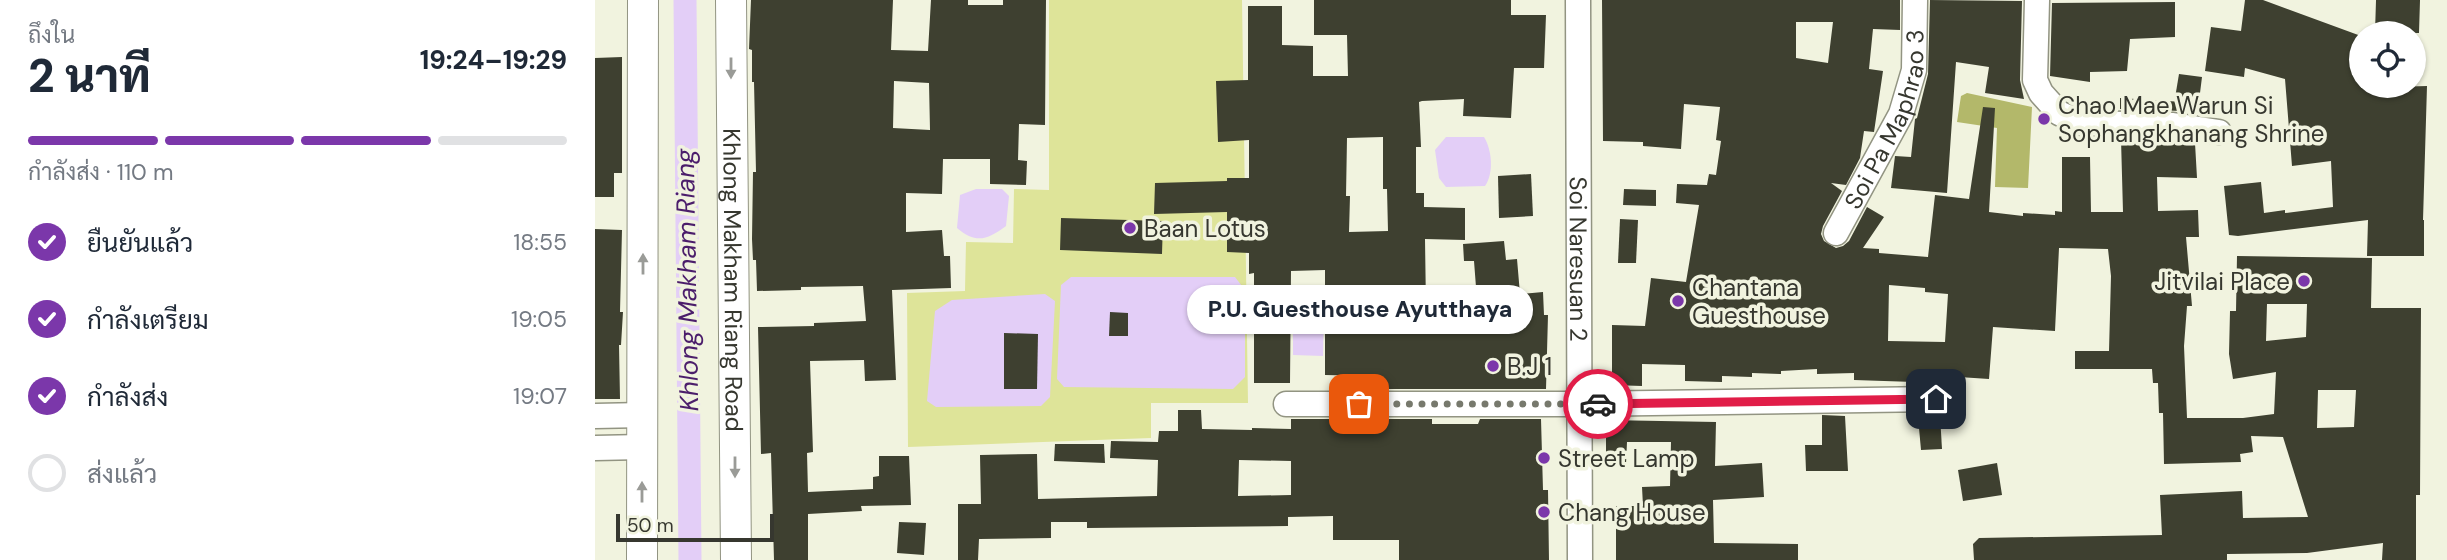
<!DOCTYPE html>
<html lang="th">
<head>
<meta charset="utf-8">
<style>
	body { margin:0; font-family:"DM Sans",Sarabun,sans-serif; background:#f2f2f3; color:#1f2937; height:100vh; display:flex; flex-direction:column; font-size:26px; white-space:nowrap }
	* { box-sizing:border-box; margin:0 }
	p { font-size:23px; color:#747a83 }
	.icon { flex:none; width:38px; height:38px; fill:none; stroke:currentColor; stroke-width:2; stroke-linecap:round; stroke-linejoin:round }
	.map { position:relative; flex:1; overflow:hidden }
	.drawer { display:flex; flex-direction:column; background:#fff; width:595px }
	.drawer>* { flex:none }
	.buttons { position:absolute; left:1754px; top:21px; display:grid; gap:14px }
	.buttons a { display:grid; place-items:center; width:77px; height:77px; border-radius:50%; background:#fff; box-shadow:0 2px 5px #0004; font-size:35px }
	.scale { position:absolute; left:21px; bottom:18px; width:158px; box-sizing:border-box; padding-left:7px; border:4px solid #36372f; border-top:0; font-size:19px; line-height:24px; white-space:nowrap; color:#36372f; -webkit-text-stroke:5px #f1f3df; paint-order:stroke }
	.pin { position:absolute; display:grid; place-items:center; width:60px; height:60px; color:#fff; margin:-30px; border-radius:14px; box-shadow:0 4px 10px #0006 }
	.courier { position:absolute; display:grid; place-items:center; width:70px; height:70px; margin:-35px; border:5px solid #e11d48; border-radius:50%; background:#fff; color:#222; box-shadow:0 2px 9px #0007 }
	.bubble { position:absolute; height:49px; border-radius:24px; background:#fff; box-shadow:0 2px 5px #0004; font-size:23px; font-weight:800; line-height:49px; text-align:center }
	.headline em { font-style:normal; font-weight:800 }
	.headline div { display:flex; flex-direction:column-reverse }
	.headline { display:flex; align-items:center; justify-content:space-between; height:119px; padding:0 28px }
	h1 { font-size:46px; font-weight:800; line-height:52px }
	.bar { display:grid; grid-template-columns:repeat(4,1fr); gap:10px 7px; align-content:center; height:84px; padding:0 28px }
	.bar i { height:9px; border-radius:5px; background:#e0e1e3 }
	.bar .selected { background:#7b37aa }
	.bar p { grid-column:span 4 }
	ol { padding:0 28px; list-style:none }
	li { display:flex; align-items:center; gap:21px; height:77px }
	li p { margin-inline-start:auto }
	li .icon { padding:7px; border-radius:50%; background:#7b37aa; color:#fff; stroke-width:4 }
	li:last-child { color:#747a83 }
	li i { width:38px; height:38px; border:4px solid #e0e1e3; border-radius:50% }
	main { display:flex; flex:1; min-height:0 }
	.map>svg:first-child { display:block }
	.green { fill:#dee499 }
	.forest { fill:#b3b86a }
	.water { fill:#e3cef7 }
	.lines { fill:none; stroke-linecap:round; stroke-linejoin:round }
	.canal { stroke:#e3cef7; stroke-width:23 }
	.building { fill:#3e4030; fill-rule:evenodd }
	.minor-casing { stroke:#929482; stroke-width:27 }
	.tertiary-casing { stroke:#929482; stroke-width:32 }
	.minor { stroke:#fff; stroke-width:24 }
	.tertiary { stroke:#fff; stroke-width:30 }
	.oneway { fill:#9a9b97 }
	.done { stroke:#77796d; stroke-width:7; stroke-dasharray:0 12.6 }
	.route { stroke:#e11d48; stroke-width:9 }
	.poi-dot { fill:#7b37aa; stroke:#f1f3df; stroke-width:2.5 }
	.labels { text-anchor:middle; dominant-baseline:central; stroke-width:7; stroke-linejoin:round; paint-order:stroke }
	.poi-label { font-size:24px; fill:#36372f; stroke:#f1f3df; text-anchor:start }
	.street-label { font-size:24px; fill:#36372f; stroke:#f1f3df }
	.water-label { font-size:26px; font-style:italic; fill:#4b1d6b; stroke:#f1f3df }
</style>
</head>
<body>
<main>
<section class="drawer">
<div class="headline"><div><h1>2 นาที</h1><p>ถึงใน</p></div><em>19:24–19:29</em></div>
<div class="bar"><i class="selected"></i><i class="selected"></i><i class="selected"></i><i></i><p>กำลังส่ง · 110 m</p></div>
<ol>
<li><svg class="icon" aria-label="check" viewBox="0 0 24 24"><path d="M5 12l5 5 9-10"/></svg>ยืนยันแล้ว<p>18:55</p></li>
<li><svg class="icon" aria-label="check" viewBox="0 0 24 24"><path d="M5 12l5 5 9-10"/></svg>กำลังเตรียม<p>19:05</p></li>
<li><svg class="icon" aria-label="check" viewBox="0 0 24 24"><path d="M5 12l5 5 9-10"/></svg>กำลังส่ง<p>19:07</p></li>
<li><i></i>ส่งแล้ว</li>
</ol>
</section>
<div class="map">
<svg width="1852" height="560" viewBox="0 0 1852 560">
	<rect width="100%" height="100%" fill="#f1f3df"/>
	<polygon class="green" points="454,0 647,0 653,403 556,403 556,438 313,447 312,293 370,291 371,242 418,243 419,189 454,190"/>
	<polygon class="forest" points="1372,93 1437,107 1433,188 1400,187 1402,128 1362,122 1366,96"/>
	<g class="water">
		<path d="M851,137H889C897,150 899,173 890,186L851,187L844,178L840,150Z"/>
		<path d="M381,189H407L414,196L411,226C392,240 381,244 362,228L365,195Z"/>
		<polygon points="476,277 640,277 650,290 650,377 638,389 469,387 462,379 466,285"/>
		<polygon points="450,294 460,301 455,397 446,406 341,407 332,401 340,311 357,300"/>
		<polygon points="698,304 729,305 728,356 698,355"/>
	</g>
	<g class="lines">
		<polyline class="canal" points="90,0 95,560"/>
	</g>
	<g class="building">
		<path d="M156,0H298L296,50L333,51L336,0H373V5H408V0H451L450,125L424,124L423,160L432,161L431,185L395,184V159H348L347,194L311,193V232L347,230L349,256H355L356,288L297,290L301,380L270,381L269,360L215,361L218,452L212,453L213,492L278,489V477L284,476V456H314L316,505L266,506L267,511L213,514V560H179L176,453L166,454L163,327L219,326V323L271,321L268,286L206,287V290L162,291L161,260H158L157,239L158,172H161L159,82H157V50L154,49ZM299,81L334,83L335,130L298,128Z"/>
		<path d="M719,0H916V15H951L949,68H919L916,118L868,116L869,99L827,101L824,102L826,147H821V193H829V207L870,208V240L830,239L831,308H843V313H883L879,261H869L868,244L909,241L911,260L922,259L925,294L948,292L949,315H953L951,389H772L773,376L730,375V270L696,271L695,383H659V273L654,274V253L632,252V212L559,214L560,183L632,181V178H654V140L623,142L621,81L653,80V6H687V45L718,46V76H753L752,35H719ZM788,137V189H792L793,231L754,232L755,196H751L752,138Z"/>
		<path d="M1007,0H1305V30L1278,29L1274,69L1288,71L1279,132L1269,131L1265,158L1251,185L1236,183L1247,191L1228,226L1226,234L1229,241L1241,248L1248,246L1254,241L1272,207L1289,217L1268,248L1284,249V253L1333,257L1340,195L1374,199L1388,107L1400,108L1394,212L1428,216V213L1460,215V211L1467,212V157H1495L1496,212H1528L1526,139L1577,140L1600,143L1602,178L1562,177L1563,211L1603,210L1604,237H1591L1597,306H1592L1589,346L1592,418H1648L1679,414L1681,372L1638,379L1634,354L1635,311H1641L1642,256L1777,258L1776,308H1826L1825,495H1821V560H1787L1788,543L1712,553L1632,554V560H1379L1378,544L1384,538L1567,535L1565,495L1647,491L1648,518L1713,517L1688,437L1656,436L1658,452L1645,454L1646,462L1569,464L1568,413H1564L1563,383H1558L1557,369H1480V351H1514L1516,276L1513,249L1464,248L1460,331L1398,327L1394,379L1319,374V382L1259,380V373L1222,374V369L1186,371V374L1157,373V377L1127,376V382L1090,381V365L1047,364V386L1017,385V325L1050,326L1056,278L1091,282L1104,205L1081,203L1082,184L1112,185L1114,174L1121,175L1126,141L1121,140L1125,107L1089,104L1086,149L1048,146V142L1008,141ZM1201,22H1238L1233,63L1201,58ZM1294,285L1330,288V292L1353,294L1350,342L1293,341ZM1672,304H1712L1711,337L1671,341ZM1723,390H1761L1759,427L1722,428Z"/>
		<polygon points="1335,0 1427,1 1425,80 1429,99 1390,93 1394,67 1361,62 1352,193 1296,188 1300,156 1316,157 1320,119 1322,118 1333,74"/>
		<polygon points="1650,0 1668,0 1766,36 1766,88 1832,86 1828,220 1829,220 1829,256 1772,256 1773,220 1643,236 1634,235 1629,186 1666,182 1669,213 1690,210 1690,213 1738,207 1736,161 1697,166 1690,79 1650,68 1649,77 1610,71 1616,27 1646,31"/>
		<polygon points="1781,0 1825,0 1824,33 1780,33"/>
		<polygon points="1580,2 1580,37 1535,39 1532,71 1495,72 1495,82 1455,76 1457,3"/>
		<polygon points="27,57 27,173 19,173 19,197 0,197 0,58"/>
		<polygon points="1584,74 1607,77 1604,101 1580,98"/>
		<polygon points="1525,98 1588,102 1587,111 1525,109"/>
		<polygon points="936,174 938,216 904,218 903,176"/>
		<polygon points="1029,189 1061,190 1061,206 1028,205"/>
		<polygon points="466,218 568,221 567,254 465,250"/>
		<polygon points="1025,219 1043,220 1041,263 1023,263"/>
		<polygon points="0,229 27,230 25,312 28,312 26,345 24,345 25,399 0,399"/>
		<polygon points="515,312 533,313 533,336 514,336"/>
		<polygon points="409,333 443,334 442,389 409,389"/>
		<path d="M583,410H606L607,429L657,430V428L696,429V419H837V424H883L885,419H946L948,490H953L954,560H804V540H738V516L693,517V526L492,528V522H456V538L384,539L383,560H363V504H386L385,455L442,454L443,499L562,496L563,460L515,458L516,441L563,442L564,431H583ZM644,460L696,461V495L643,496Z"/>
		<polygon points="1227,415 1250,416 1253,471 1211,471 1210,445 1227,445"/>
		<polygon points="1345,415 1347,449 1326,450 1323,417"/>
		<polygon points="1011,420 1121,422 1120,466 1167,463 1169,497 1118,500 1119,543 1203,544 1203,560 1021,560 1021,506 1048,506 1047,487 1075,486 1076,442 1032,442 1031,464 1011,464"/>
		<polygon points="460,444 509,444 510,463 459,461"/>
		<polygon points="1402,463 1407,495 1368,501 1363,470"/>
		<polygon points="304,522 331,523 329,555 302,553"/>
	</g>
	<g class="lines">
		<defs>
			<g id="minor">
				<path id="s1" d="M983,0L985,560"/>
				<polyline points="1442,0 1440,80 1446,93 1464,113 1485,123 1578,125 1624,132"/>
				<path id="s2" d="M1241,233L1306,114L1319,70L1320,0"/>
				<polyline points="691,404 984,404 1341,399"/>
				<polyline points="0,416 48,415"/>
				<polyline points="0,448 47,447"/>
			</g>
			<g id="tertiary">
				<path id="s3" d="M136,0L141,560"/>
				<polyline points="47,560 48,0"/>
			</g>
		</defs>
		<use href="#minor" class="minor-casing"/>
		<use href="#tertiary" class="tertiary-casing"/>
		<use href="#minor" class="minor"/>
		<use href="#tertiary" class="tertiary"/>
	</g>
	<defs><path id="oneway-solid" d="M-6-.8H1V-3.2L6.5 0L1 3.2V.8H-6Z" transform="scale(1.75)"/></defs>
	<g class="oneway">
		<use href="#oneway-solid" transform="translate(136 68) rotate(90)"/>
		<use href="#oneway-solid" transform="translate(48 264) rotate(-90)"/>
		<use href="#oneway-solid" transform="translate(140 467) rotate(90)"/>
		<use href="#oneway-solid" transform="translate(47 492) rotate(-90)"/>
	</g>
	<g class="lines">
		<polyline class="done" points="764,404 1003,404"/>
		<polyline class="route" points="1003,404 1341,399"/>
	</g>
	<g class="poi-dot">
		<circle cx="1449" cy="119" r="7"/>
		<circle cx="535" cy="228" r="7"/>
		<circle cx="1709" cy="281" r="7"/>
		<circle cx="1083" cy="301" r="7"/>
		<circle cx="898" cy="366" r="7"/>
		<circle cx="949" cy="458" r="7"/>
		<circle cx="949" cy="512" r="7"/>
	</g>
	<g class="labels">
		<g class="poi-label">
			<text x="1463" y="105">Chao Mae Warun Si<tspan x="1463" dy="28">Sophangkhanang Shrine</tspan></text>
			<text x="549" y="228">Baan Lotus</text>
			<text x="1695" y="281" text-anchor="end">Jitvilai Place</text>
			<text x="1097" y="287">Chantana<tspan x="1097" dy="28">Guesthouse</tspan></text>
			<text x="912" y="366">B.J 1</text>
			<text x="963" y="458">Street Lamp</text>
			<text x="963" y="512">Chang House</text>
		</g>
		<g class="street-label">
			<text stroke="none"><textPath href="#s2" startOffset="126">Soi Pa Maphrao 3</textPath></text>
			<text stroke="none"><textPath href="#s1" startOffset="259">Soi Naresuan 2</textPath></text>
			<text stroke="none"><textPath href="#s3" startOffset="280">Khlong Makham Riang Road</textPath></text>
		</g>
		<g class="water-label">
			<text transform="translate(92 280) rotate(-91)">Khlong Makham Riang</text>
		</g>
	</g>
</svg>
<div class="buttons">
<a><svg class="icon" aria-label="locate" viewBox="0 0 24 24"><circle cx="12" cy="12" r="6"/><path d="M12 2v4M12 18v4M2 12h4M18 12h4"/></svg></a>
</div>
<div class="scale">50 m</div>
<div class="pin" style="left:764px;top:404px;background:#ea580c"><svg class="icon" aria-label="bag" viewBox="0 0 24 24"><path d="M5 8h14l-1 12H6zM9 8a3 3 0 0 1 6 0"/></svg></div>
<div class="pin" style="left:1341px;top:399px;background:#1f2937"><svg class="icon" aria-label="home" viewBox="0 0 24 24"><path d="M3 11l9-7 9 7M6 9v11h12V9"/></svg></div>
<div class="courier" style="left:1003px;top:404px"><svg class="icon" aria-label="car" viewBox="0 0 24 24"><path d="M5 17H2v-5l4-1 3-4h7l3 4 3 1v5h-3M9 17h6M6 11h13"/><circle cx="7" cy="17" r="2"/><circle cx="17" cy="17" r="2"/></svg></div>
<div class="bubble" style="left:592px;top:285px;width:346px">P.U. Guesthouse Ayutthaya</div>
</div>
</main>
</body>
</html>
